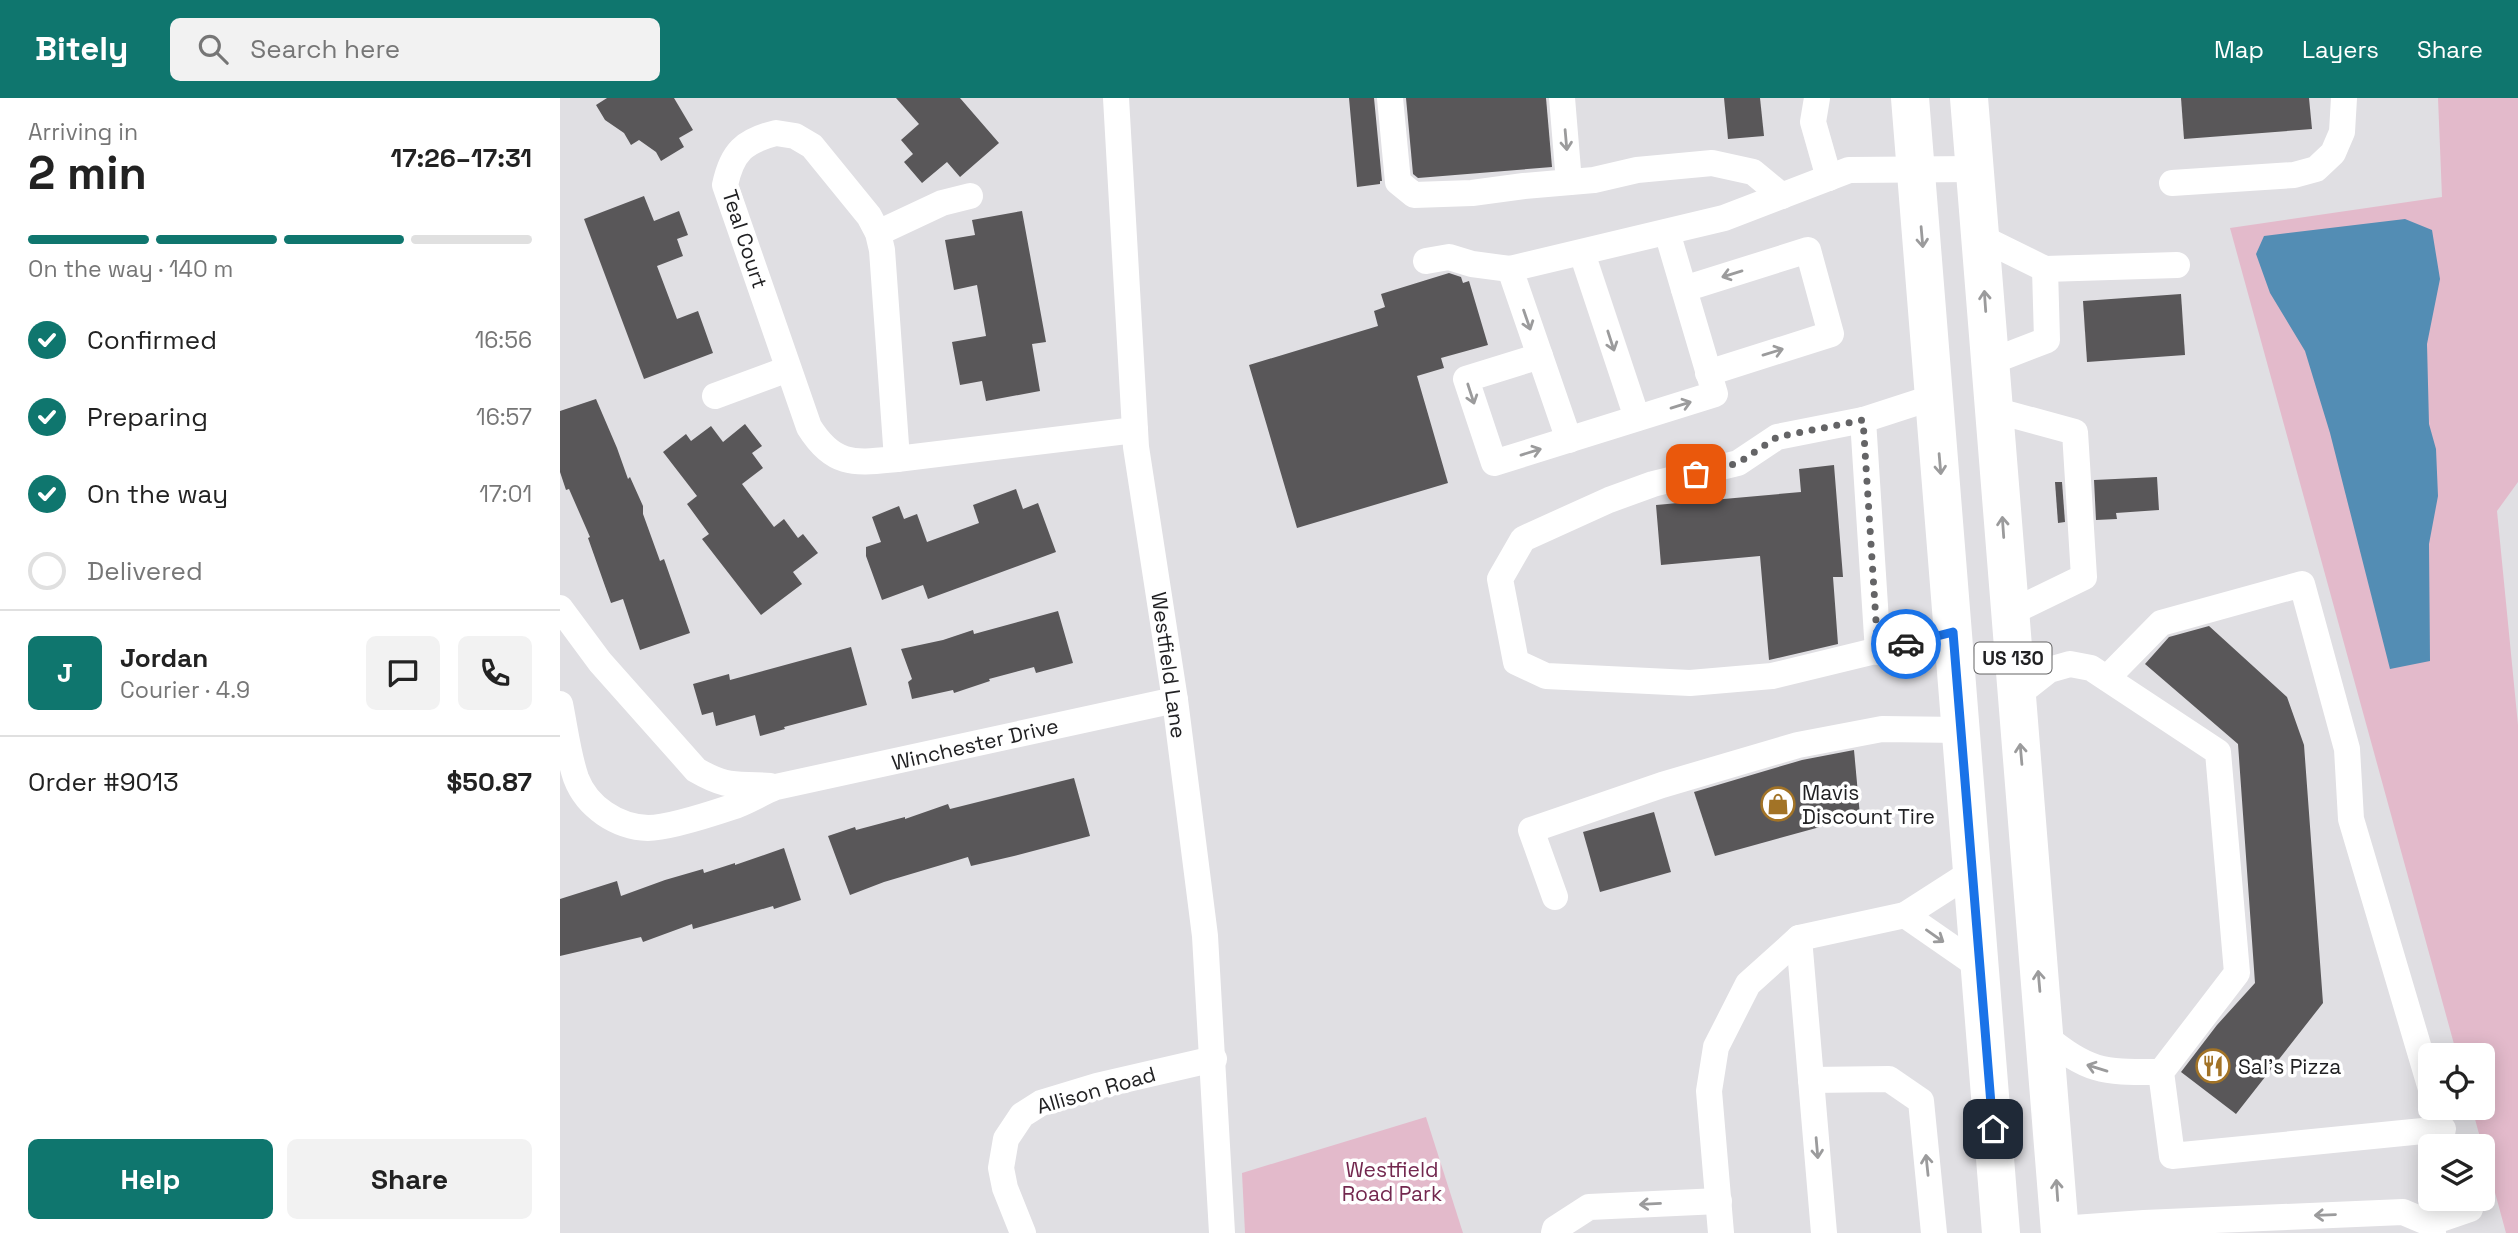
<!DOCTYPE html>
<html lang="en">
<head>
<meta charset="utf-8">
<style>
	body { margin:0; font-family:"Space Grotesk",sans-serif; background:#f2f2f2; color:#222; height:100vh; display:flex; flex-direction:column; font-size:26px; white-space:nowrap }
	* { box-sizing:border-box; margin:0 }
	p { font-size:23px; color:#767676 }
	.icon { flex:none; width:38px; height:38px; fill:none; stroke:currentColor; stroke-width:2; stroke-linecap:round; stroke-linejoin:round }
	.map { position:relative; flex:1; overflow:hidden }
	.drawer { display:flex; flex-direction:column; background:#fff; width:560px }
	.drawer>* { flex:none }
	.tools { position:absolute; left:1858px; top:945px; display:grid; gap:14px }
	.tools a { display:grid; place-items:center; width:77px; height:77px; border-radius:10px; background:#fff; box-shadow:0 4px 18px #0003; font-size:35px }
	.pin { position:absolute; display:grid; place-items:center; width:60px; height:60px; color:#fff; margin:-30px; border-radius:14px; box-shadow:0 4px 10px #0006 }
	.courier { position:absolute; display:grid; place-items:center; width:70px; height:70px; margin:-35px; border:5px solid #1a73e8; border-radius:50%; background:#fff; color:#222; box-shadow:0 2px 9px #0007 }
	.summary em { font-style:normal; font-weight:700 }
	.summary div { display:flex; flex-direction:column-reverse }
	.summary { display:flex; align-items:center; justify-content:space-between; height:119px; padding:0 28px }
	h1 { font-size:46px; font-weight:700; line-height:52px }
	.bar { display:grid; grid-template-columns:repeat(4,1fr); gap:10px 7px; align-content:center; height:84px; padding:0 28px }
	.bar i { height:9px; border-radius:5px; background:#e0e0e0 }
	.bar .on { background:#0f766e }
	.bar p { grid-column:span 4 }
	.line { display:flex; align-items:center; gap:18px; padding:0 28px; border-top:2px solid #e0e0e0 }
	.line div { flex:1 }
	.round { display:grid; place-items:center; flex:none; width:74px; height:74px; border-radius:10px; background:#f2f2f2 }
	ol { padding:0 28px; list-style:none }
	li { display:flex; align-items:center; gap:21px; height:77px }
	li p { margin-inline-start:auto }
	li .icon { padding:7px; border-radius:50%; background:#0f766e; color:#fff; stroke-width:4 }
	li:last-child { color:#767676 }
	li i { width:38px; height:38px; border:4px solid #e0e0e0; border-radius:50% }
	.button { display:flex; gap:14px; margin-top:auto; padding:14px 28px }
	.button a { flex:1; height:80px; border-radius:10px; background:#0f766e; color:#fff; font-size:28px; font-weight:700; line-height:80px; text-align:center }
	.button a+a { background:#f2f2f2; color:#222 }
	header { display:flex; align-items:center; gap:42px; box-sizing:border-box; height:98px; padding:0 35px; background:#0f766e; color:#fff }
	header strong { font-size:33px }
	nav { display:flex; gap:38px; margin-inline-start:auto; font-size:24px }
	.search { width:490px; height:63px; background:#f2f2f2; display:flex; align-items:center; gap:18px; box-sizing:border-box; padding:0 24px; border-radius:10px; color:#767676; font-size:26px }
	main { display:flex; flex:1; min-height:0 }
	.map>svg:first-child { display:block }
	.green { fill:#e3bacb }
	.water { fill:#538db4 }
	.building { fill:#595759 }
	.lines { fill:none; stroke-linecap:round; stroke-linejoin:round }
	.minor { stroke:#fff; stroke-width:26 }
	.highway { stroke:#fff; stroke-width:38 }
	.oneway { stroke:#9b9b9c }
	.done { stroke:#646466; stroke-width:7; stroke-dasharray:0 12.6 }
	.route { stroke:#1a73e8; stroke-width:9 }
	.labels { text-anchor:middle; dominant-baseline:central; stroke-width:7; stroke-linejoin:round; paint-order:stroke }
	.shield { fill:#fff; stroke:#646465; stroke-width:2 }
	.shield-label { font-size:19px; font-weight:bold; fill:#212123 }
	.street-label { font-size:21px; fill:#212123; stroke:#fff }
	.poi-label { font-size:21px; fill:#212123; stroke:#fff; text-anchor:start }
	.park-label { font-size:21px; fill:#73284f; stroke:#fff }
</style>
</head>
<body>
<header>
<strong>Bitely</strong>
<div class="search"><svg class="icon" aria-label="search" viewBox="0 0 24 24"><circle cx="10" cy="10" r="6"/><path d="M15 15l6 6"/></svg>Search here</div>
<nav><a>Map</a><a>Layers</a><a>Share</a></nav>
</header>
<main>
<section class="drawer">
<div class="summary"><div><h1>2 min</h1><p>Arriving in</p></div><em>17:26–17:31</em></div>
<div class="bar"><i class="on"></i><i class="on"></i><i class="on"></i><i></i><p>On the way · 140 m</p></div>
<ol>
<li><svg class="icon" aria-label="check" viewBox="0 0 24 24"><path d="M5 12l5 5 9-10"/></svg>Confirmed<p>16:56</p></li>
<li><svg class="icon" aria-label="check" viewBox="0 0 24 24"><path d="M5 12l5 5 9-10"/></svg>Preparing<p>16:57</p></li>
<li><svg class="icon" aria-label="check" viewBox="0 0 24 24"><path d="M5 12l5 5 9-10"/></svg>On the way<p>17:01</p></li>
<li><i></i>Delivered</li>
</ol>
<div class="line" style="height:126px"><b class="round" style="background:#0f766e;color:#fff">J</b><div><b>Jordan</b><p>Courier · 4.9</p></div><a class="round"><svg class="icon" aria-label="chat" viewBox="0 0 24 24"><path d="M4 5h16v11H9l-5 4z"/></svg></a><a class="round"><svg class="icon" aria-label="phone" viewBox="0 0 24 24"><path d="M5 4h4l2 5-3 2q2 4 5 5l2-3 5 2v4C11 20 4 13 5 4z"/></svg></a></div>
<div class="line" style="height:91px"><div>Order #9013</div><b>$50.87</b></div>
<div class="button"><a>Help</a><a>Share</a></div>
</section>
<div class="map">
<svg width="1958" height="1135" viewBox="0 0 1958 1135">
	<rect width="100%" height="100%" fill="#e0dfe3"/>
	<g class="green">
		<polygon points="1878,0 1958,0 1958,384 1937,413 1958,627 1958,1135 1946,1135 1912,1010 1923,1010 1923,957 1897,957 1670,130 1882,99"/>
		<polygon points="866,1019 903,1135 685,1135 682,1075"/>
	</g>
	<polygon class="water" points="1845,121 1872,132 1880,181 1867,246 1869,326 1876,351 1878,398 1869,446 1870,563 1830,571 1770,335 1745,253 1710,195 1696,156 1704,138"/>
	<g class="building">
		<polygon points="47,0 114,0 133,32 119,40 124,49 101,63 96,54 79,42 71,47 64,35 45,22 36,7"/>
		<polygon points="336,0 400,0 439,45 400,79 387,64 362,85 344,64 353,56 341,42 359,26"/>
		<polygon points="789,0 814,0 822,83 820,83 820,86 797,89"/>
		<polygon points="846,0 986,0 992,69 858,80 853,76"/>
		<polygon points="1164,0 1200,0 1204,38 1168,41"/>
		<polygon points="1621,0 1749,0 1752,31 1624,41"/>
		<polygon points="84,98 94,123 119,113 128,137 117,141 123,158 97,168 117,221 138,213 153,255 84,281 24,121"/>
		<polygon points="462,113 486,244 472,246 480,293 426,303 422,283 400,287 392,244 426,238 417,187 394,192 385,142 415,137 412,122"/>
		<polygon points="889,175 901,179 903,185 909,183 928,247 881,260 884,270 857,278 888,385 737,430 689,267 818,228 814,213 825,209 821,196"/>
		<polygon points="1621,196 1625,257 1527,264 1523,203"/>
		<polygon points="36,301 57,350 68,381 70,379 83,408 83,416 100,463 104,461 130,535 80,552 63,501 51,505 28,440 30,439 9,391 6,392 0,374 0,313"/>
		<polygon points="185,326 202,348 192,355 203,370 182,386 214,429 224,421 238,440 243,436 258,455 233,474 242,486 201,517 142,441 149,436 127,406 137,398 103,354 126,336 131,343 151,328 163,344"/>
		<polygon points="1274,367 1283,479 1273,479 1278,546 1209,562 1200,458 1101,467 1096,407 1241,394 1239,371"/>
		<polygon points="1597,379 1599,412 1556,415 1557,421 1536,422 1534,382"/>
		<polygon points="1495,384 1502,384 1505,424 1498,425"/>
		<polygon points="456,391 463,411 478,405 496,454 368,501 363,487 322,502 306,458 306,449 321,444 312,419 339,408 344,421 357,416 367,444 419,425 413,407"/>
		<polygon points="498,513 513,565 476,575 474,569 429,581 430,583 394,595 393,592 352,601 348,584 352,581 341,551 383,542 413,532 414,536"/>
		<polygon points="1649,528 1727,599 1744,647 1763,905 1676,1016 1621,974 1657,927 1695,885 1678,646 1585,566 1609,539"/>
		<polygon points="291,549 307,607 224,629 225,631 200,638 195,617 156,628 153,614 142,617 133,586 169,576 170,582"/>
		<polygon points="1294,652 1300,718 1155,758 1134,694 1242,662"/>
		<polygon points="514,680 530,738 454,758 411,768 408,759 324,784 290,797 268,738 295,729 296,732 345,719 345,721 388,706 390,711"/>
		<polygon points="1094,714 1111,774 1040,794 1023,734"/>
		<polygon points="224,750 241,802 214,811 213,808 133,831 132,826 83,844 81,839 0,858 0,801 57,783 61,798 105,782 143,771 144,775 175,765 175,767"/>
	</g>
	<g class="lines">
		<g class="minor">
			<polyline points="556,0 576,349 615,602 645,838 662,1135"/>
			<polyline points="830,0 838,84 854,97 912,95 964,88 1034,82 1077,72 1152,65 1193,74 1222,98"/>
			<polyline points="1002,0 1009,84"/>
			<polyline points="1257,0 1253,24 1269,80"/>
			<path d="M216,35L235,38L252,48L309,118L318,135L322,152L337,361C295,365 274,369 249,329L165,87C172,54 184,43 216,35Z"/>
			<polyline points="1612,85 1734,77 1756,71 1773,55 1782,34 1784,0"/>
			<polyline points="318,135 382,105 410,98"/>
			<polyline points="1420,139 1485,171 1617,167"/>
			<polyline points="1022,155 1077,320"/>
			<polyline points="866,163 889,159 912,166 950,171"/>
			<polyline points="1124,191 1248,152 1271,236 1148,275"/>
			<polyline points="980,258 906,281 934,365 1155,296 1107,134"/>
			<polyline points="1430,264 1487,242 1485,171"/>
			<polyline points="155,298 228,271"/>
			<polyline points="1374,299 1303,322 1217,339 1178,365 1093,386 1049,402 963,441 940,481 956,564 986,578 1130,585 1212,578 1393,534"/>
			<polyline points="1434,312 1515,334 1524,479 1450,515"/>
			<polyline points="1303,322 1318,554"/>
			<polyline points="1009,342 950,171 1164,120 1289,72 1415,71"/>
			<polyline points="337,361 575,332"/>
			<path d="M0,510L40,564L136,672C169,691 175,685 210,688"/>
			<polyline points="1547,580 1601,525 1742,486 1787,651 1791,721 1871,991"/>
			<polyline points="1456,598 1489,572 1510,566 1531,570 1658,654 1677,875 1601,974 1612,1058 1883,1031"/>
			<path d="M0,606C5,630 8,657 16,680C27,709 57,729 88,730C109,730 151,716 172,709C187,704 201,695 216,689L615,602"/>
			<polyline points="1412,774 1345,817 1420,869"/>
			<polyline points="995,799 971,732 1102,687 1238,647 1322,631 1401,632"/>
			<polyline points="1239,840 1264,1135"/>
			<path d="M1483,937C1531,975 1541,974 1601,974"/>
			<polyline points="1251,982 1329,981 1361,1003 1374,1135"/>
			<polyline points="1869,1125 1910,1111"/>
			<polyline points="1500,1131 1584,1125 1843,1114 1869,1125 1873,1135"/>
			<polyline points="463,1135 445,1090 441,1070 446,1041 462,1017 481,1005 537,988 654,961"/>
			<polyline points="994,1135 995,1131 1029,1109 1159,1103"/>
			<polyline points="1161,1135 1149,993 1156,949 1188,886 1239,840 1345,817"/>
		</g>
		<g class="highway">
			<polyline points="1350,0 1441,1135"/>
			<polyline points="1409,0 1500,1135"/>
		</g>
	</g>
	<defs><path id="oneway-shaft" d="M-6 0H5M1.5-3L5.5 0L1.5 3" fill="none" stroke-width="1.6" stroke-linecap="round" stroke-linejoin="round" transform="scale(1.75)"/></defs>
	<g class="oneway">
		<use href="#oneway-shaft" transform="translate(1006 42) rotate(85)"/>
		<use href="#oneway-shaft" transform="translate(1362 139) rotate(85)"/>
		<use href="#oneway-shaft" transform="translate(1172 176) rotate(163)"/>
		<use href="#oneway-shaft" transform="translate(1425 203) rotate(-94)"/>
		<use href="#oneway-shaft" transform="translate(967 222) rotate(71)"/>
		<use href="#oneway-shaft" transform="translate(1051 243) rotate(72)"/>
		<use href="#oneway-shaft" transform="translate(1213 254) rotate(-17)"/>
		<use href="#oneway-shaft" transform="translate(911 296) rotate(72)"/>
		<use href="#oneway-shaft" transform="translate(1121 307) rotate(-17)"/>
		<use href="#oneway-shaft" transform="translate(971 354) rotate(-17)"/>
		<use href="#oneway-shaft" transform="translate(1380 366) rotate(85)"/>
		<use href="#oneway-shaft" transform="translate(1443 429) rotate(-94)"/>
		<use href="#oneway-shaft" transform="translate(1461 656) rotate(-95)"/>
		<use href="#oneway-shaft" transform="translate(1375 838) rotate(35)"/>
		<use href="#oneway-shaft" transform="translate(1479 883) rotate(-95)"/>
		<use href="#oneway-shaft" transform="translate(1537 970) rotate(-163)"/>
		<use href="#oneway-shaft" transform="translate(1257 1050) rotate(85)"/>
		<use href="#oneway-shaft" transform="translate(1367 1067) rotate(-96)"/>
		<use href="#oneway-shaft" transform="translate(1497 1092) rotate(-94)"/>
		<use href="#oneway-shaft" transform="translate(1090 1106) rotate(177)"/>
		<use href="#oneway-shaft" transform="translate(1765 1117) rotate(178)"/>
	</g>
	<g class="lines">
		<polyline class="done" points="1136,376 1178,365 1217,339 1303,322 1318,554 1346,546"/>
		<polyline class="route" points="1346,546 1393,534 1433,1031"/>
	</g>
	<defs>
		<symbol id="shop-ring" viewBox="-11 -11 22 22"><circle r="9.5" fill="#fff" stroke="#a27326" stroke-width="1.5"/><path d="M-5-2.5h2.3a2.7 3.5 0 0 1 5.4 0H5L5.5 6h-11ZM-1.5-2.5h3a1.5 2.3 0 0 0-3 0Z" fill="#a27326"/></symbol>
		<symbol id="restaurant-ring" viewBox="-11 -11 22 22"><circle r="9.5" fill="#fff" stroke="#a27326" stroke-width="1.5"/><path d="M-5-6h1v4h1v-4h1v4h1v-4h1v5L-1.5 .5V6h-2V.5L-5-1ZM5-6V6H3V1.5H1.5Q1.5-4 5-6Z" fill="#a27326"/></symbol>
	</defs>
	<g fill-rule="evenodd">
		<use href="#shop-ring" x="1199" y="687" width="38" height="38"/>
		<use href="#restaurant-ring" x="1634" y="949" width="38" height="38"/>
	</g>
	<g class="labels">
		<rect class="shield" x="1414.5" y="544.5" width="77" height="31" rx="5"/>
		<g class="shield-label">
			<text x="1453" y="560">US 130</text>
		</g>
		<g class="street-label">
			<text transform="translate(185 141) rotate(72)">Teal Court</text>
			<text transform="translate(609 567) rotate(82)">Westfield Lane</text>
			<text transform="translate(415 646) rotate(-13)">Winchester Drive</text>
			<text transform="translate(536 992) rotate(-16)">Allison Road</text>
		</g>
		<g class="poi-label">
			<text x="1242" y="694">Mavis<tspan x="1242" dy="24">Discount Tire</tspan></text>
			<text x="1678" y="968">Sal's Pizza</text>
		</g>
		<g class="park-label">
			<text x="832" y="1071">Westfield<tspan x="832" dy="24">Road Park</tspan></text>
		</g>
	</g>
</svg>
<div class="tools">
<a><svg class="icon" aria-label="locate" viewBox="0 0 24 24"><circle cx="12" cy="12" r="6"/><path d="M12 2v4M12 18v4M2 12h4M18 12h4"/></svg></a>
<a><svg class="icon" aria-label="layers" viewBox="0 0 24 24"><path d="M12 4l9 5-9 5-9-5zM3 14l9 5 9-5"/></svg></a>
</div>
<div class="pin" style="left:1136px;top:376px;background:#ea580c"><svg class="icon" aria-label="bag" viewBox="0 0 24 24"><path d="M5 8h14l-1 12H6zM9 8a3 3 0 0 1 6 0"/></svg></div>
<div class="pin" style="left:1433px;top:1031px;background:#1f2937"><svg class="icon" aria-label="home" viewBox="0 0 24 24"><path d="M3 11l9-7 9 7M6 9v11h12V9"/></svg></div>
<div class="courier" style="left:1346px;top:546px"><svg class="icon" aria-label="car" viewBox="0 0 24 24"><path d="M5 17H2v-5l4-1 3-4h7l3 4 3 1v5h-3M9 17h6M6 11h13"/><circle cx="7" cy="17" r="2"/><circle cx="17" cy="17" r="2"/></svg></div>
</div>
</main>
</body>
</html>
